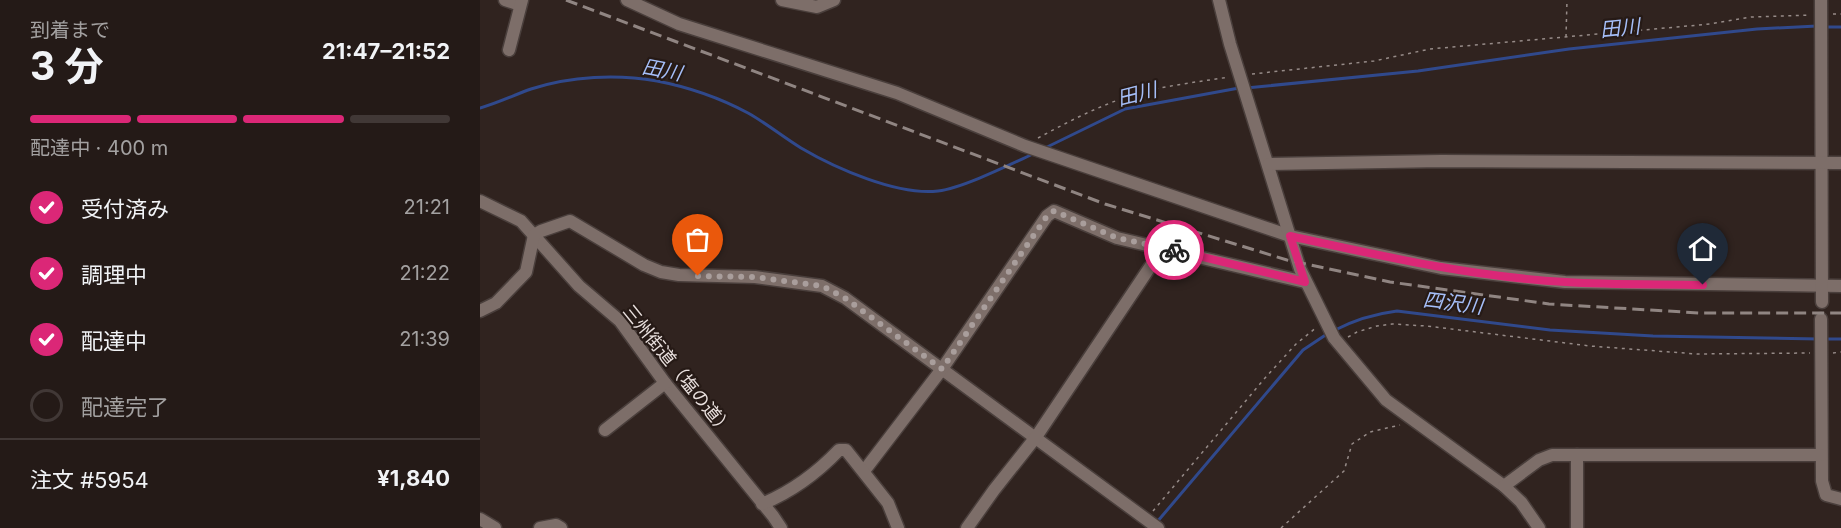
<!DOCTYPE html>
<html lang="ja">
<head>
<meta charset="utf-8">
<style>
	body { margin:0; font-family:Inter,"Noto Sans JP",sans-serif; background:#2c2320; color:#f1f3f6; height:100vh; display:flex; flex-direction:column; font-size:22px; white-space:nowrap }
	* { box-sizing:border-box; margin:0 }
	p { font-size:20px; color:#a3a1a1 }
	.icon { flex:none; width:33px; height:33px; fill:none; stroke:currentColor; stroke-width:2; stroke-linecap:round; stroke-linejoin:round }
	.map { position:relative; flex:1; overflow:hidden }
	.panel { display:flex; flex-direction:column; background:#241a17; width:480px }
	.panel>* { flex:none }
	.pin { position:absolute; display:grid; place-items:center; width:51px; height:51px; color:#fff; margin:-62px -26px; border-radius:50% 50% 50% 0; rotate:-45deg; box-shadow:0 0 6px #0007 }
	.pin .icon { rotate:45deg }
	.courier { position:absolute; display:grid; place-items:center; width:60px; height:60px; margin:-30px; border:4px solid #db2777; border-radius:50%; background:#fff; color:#222; box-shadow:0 2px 8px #0007 }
	.overview em { font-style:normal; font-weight:700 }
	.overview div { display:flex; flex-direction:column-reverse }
	.overview { display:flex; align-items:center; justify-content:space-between; height:102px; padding:0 30px }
	h1 { font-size:39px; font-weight:700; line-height:45px }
	.bar { display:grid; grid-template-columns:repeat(4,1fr); gap:9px 6px; align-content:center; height:72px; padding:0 30px }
	.bar i { height:8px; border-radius:4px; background:#413836 }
	.bar .current { background:#db2777 }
	.bar p { grid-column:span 4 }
	.line { display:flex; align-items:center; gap:15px; padding:0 30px; border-top:2px solid #413836 }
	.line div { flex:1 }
	ol { padding:0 30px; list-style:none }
	li { display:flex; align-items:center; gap:18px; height:66px }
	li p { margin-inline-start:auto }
	li .icon { padding:6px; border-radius:50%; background:#db2777; color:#fff; stroke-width:4 }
	li:last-child { color:#a3a1a1 }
	li i { width:33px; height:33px; border:3px solid #413836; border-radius:50% }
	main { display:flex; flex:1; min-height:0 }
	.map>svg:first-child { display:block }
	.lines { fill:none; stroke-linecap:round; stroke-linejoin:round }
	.stream { stroke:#30498c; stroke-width:3 }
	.minor-casing { stroke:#4a3f3c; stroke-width:15 }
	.path { stroke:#968b88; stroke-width:1.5; stroke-dasharray:3 4.5; stroke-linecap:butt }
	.minor { stroke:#7d6e69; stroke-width:12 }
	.rail { stroke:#908582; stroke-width:3; stroke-dasharray:12 6; stroke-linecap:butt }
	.done { stroke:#a99e9c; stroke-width:6; stroke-dasharray:0 10.8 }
	.route { stroke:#db2777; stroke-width:8 }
	.labels { text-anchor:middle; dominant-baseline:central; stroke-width:4.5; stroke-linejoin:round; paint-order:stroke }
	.street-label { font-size:18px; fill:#eae1df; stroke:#261a16 }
	.water-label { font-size:20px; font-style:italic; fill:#a5bef8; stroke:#261a16 }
</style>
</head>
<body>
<main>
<section class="panel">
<div class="overview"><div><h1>3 分</h1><p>到着まで</p></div><em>21:47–21:52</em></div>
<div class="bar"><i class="current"></i><i class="current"></i><i class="current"></i><i></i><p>配達中 · 400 m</p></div>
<ol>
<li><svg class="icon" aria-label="check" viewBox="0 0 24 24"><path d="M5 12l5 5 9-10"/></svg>受付済み<p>21:21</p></li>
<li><svg class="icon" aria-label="check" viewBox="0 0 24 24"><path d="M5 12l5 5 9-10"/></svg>調理中<p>21:22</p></li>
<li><svg class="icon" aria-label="check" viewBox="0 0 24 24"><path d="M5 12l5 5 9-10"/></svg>配達中<p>21:39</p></li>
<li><i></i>配達完了</li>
</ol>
<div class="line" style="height:78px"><div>注文 #5954</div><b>¥1,840</b></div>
</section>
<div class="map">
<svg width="1361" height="528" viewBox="0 0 1361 528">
	<rect width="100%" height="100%" fill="#30231f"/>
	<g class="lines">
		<g class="stream">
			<polyline points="1344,27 1361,27"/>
			<polyline points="766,88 938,71 1089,49 1277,29 1337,26"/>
			<path d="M0,108C18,103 34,95 51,89C91,76 137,74 177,81C208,87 240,98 268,113C286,123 303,137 321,148C355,168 418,196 458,191C483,188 531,164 555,153"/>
			<polyline points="563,149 645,109 759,88"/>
			<path d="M853,331C874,320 893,314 917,311L1070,330L1173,336L1339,339"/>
			<polyline points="1346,339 1361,339"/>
			<polyline points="677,522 823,350 847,334"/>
		</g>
		<defs>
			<g id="minor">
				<polyline points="25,0 40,5"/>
				<polyline points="147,0 199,24 417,93 545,146 810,236 961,268 1085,282 1361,286"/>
				<polyline points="302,0 337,7 354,0"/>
				<polyline points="739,0 750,44 820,269 854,338 906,400 1024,486 1041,502 1059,528"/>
				<polyline points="1341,0 1342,302"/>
				<polyline points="29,50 42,0"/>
				<polyline points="789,164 961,161 1361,163"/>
				<polyline points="0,201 41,221 99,286 140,321 185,383 293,516 301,528"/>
				<polyline points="0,311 16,303 46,272 54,235 61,231 90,221 164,265 181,272 199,275 275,277 342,286 365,298 678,528"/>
				<polyline points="1341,319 1342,481 1346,495 1361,499"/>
				<polyline points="125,430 185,383"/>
				<polyline points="1097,455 1097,528"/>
				<polyline points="384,471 462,369 567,216 574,211 637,238 825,282"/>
				<polyline points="1024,486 1059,460 1072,455 1341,455"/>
				<path d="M282,504C311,492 338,472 359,450H366L408,503L418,528"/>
				<polyline points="0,519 15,528"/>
				<polyline points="60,528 76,525 81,528"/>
				<polyline points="487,528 514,490 556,437 670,267 691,250"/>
			</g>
		</defs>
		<use href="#minor" class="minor-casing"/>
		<g class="path">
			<polyline points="1353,14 1361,14"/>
			<polyline points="1086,37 1087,0"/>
			<polyline points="772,74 894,61 950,49 1230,24 1271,17 1330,15"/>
			<path d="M558,138C595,118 634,98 675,89C699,84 724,81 749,77"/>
			<polyline points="868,337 877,332 897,326 912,324 947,326 1110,346 1217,354 1330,353"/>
			<polyline points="1353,353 1361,352"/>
			<polyline points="673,511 785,378 816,344 837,327"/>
			<polyline points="801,528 864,471 872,444 890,432 920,425"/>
		</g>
		<use href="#minor" class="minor"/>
		<polyline class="rail" points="86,0 625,204 807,260 910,282 1069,304 1220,313 1361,313"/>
	</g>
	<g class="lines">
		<polyline class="done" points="218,276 275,277 342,286 365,298 462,369 567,216 574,211 637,238 694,250"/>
		<path class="route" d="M694,250L825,282L810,236C901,256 993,277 1086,282C1131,285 1177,284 1223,285"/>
	</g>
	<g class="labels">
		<g class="street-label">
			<text transform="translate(198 370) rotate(51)">三州街道（塩の道）</text>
		</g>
		<g class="water-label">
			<text transform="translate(1140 28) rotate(-6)">田川</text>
			<text transform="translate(182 70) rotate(11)">田川</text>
			<text transform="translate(657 94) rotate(-14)">田川</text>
			<text transform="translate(973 303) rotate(7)">四沢川</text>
		</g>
	</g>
</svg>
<div class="pin" style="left:218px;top:276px;background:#ea580c"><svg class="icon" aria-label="bag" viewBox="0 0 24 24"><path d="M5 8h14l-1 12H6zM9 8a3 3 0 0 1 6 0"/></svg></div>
<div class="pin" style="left:1223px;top:285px;background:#1f2937"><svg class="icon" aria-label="home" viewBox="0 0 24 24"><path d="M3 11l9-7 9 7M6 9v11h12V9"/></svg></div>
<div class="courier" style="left:694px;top:250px"><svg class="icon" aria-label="bike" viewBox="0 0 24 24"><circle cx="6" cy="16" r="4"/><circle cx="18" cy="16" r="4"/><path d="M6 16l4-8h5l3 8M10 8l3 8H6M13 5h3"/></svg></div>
</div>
</main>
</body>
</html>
